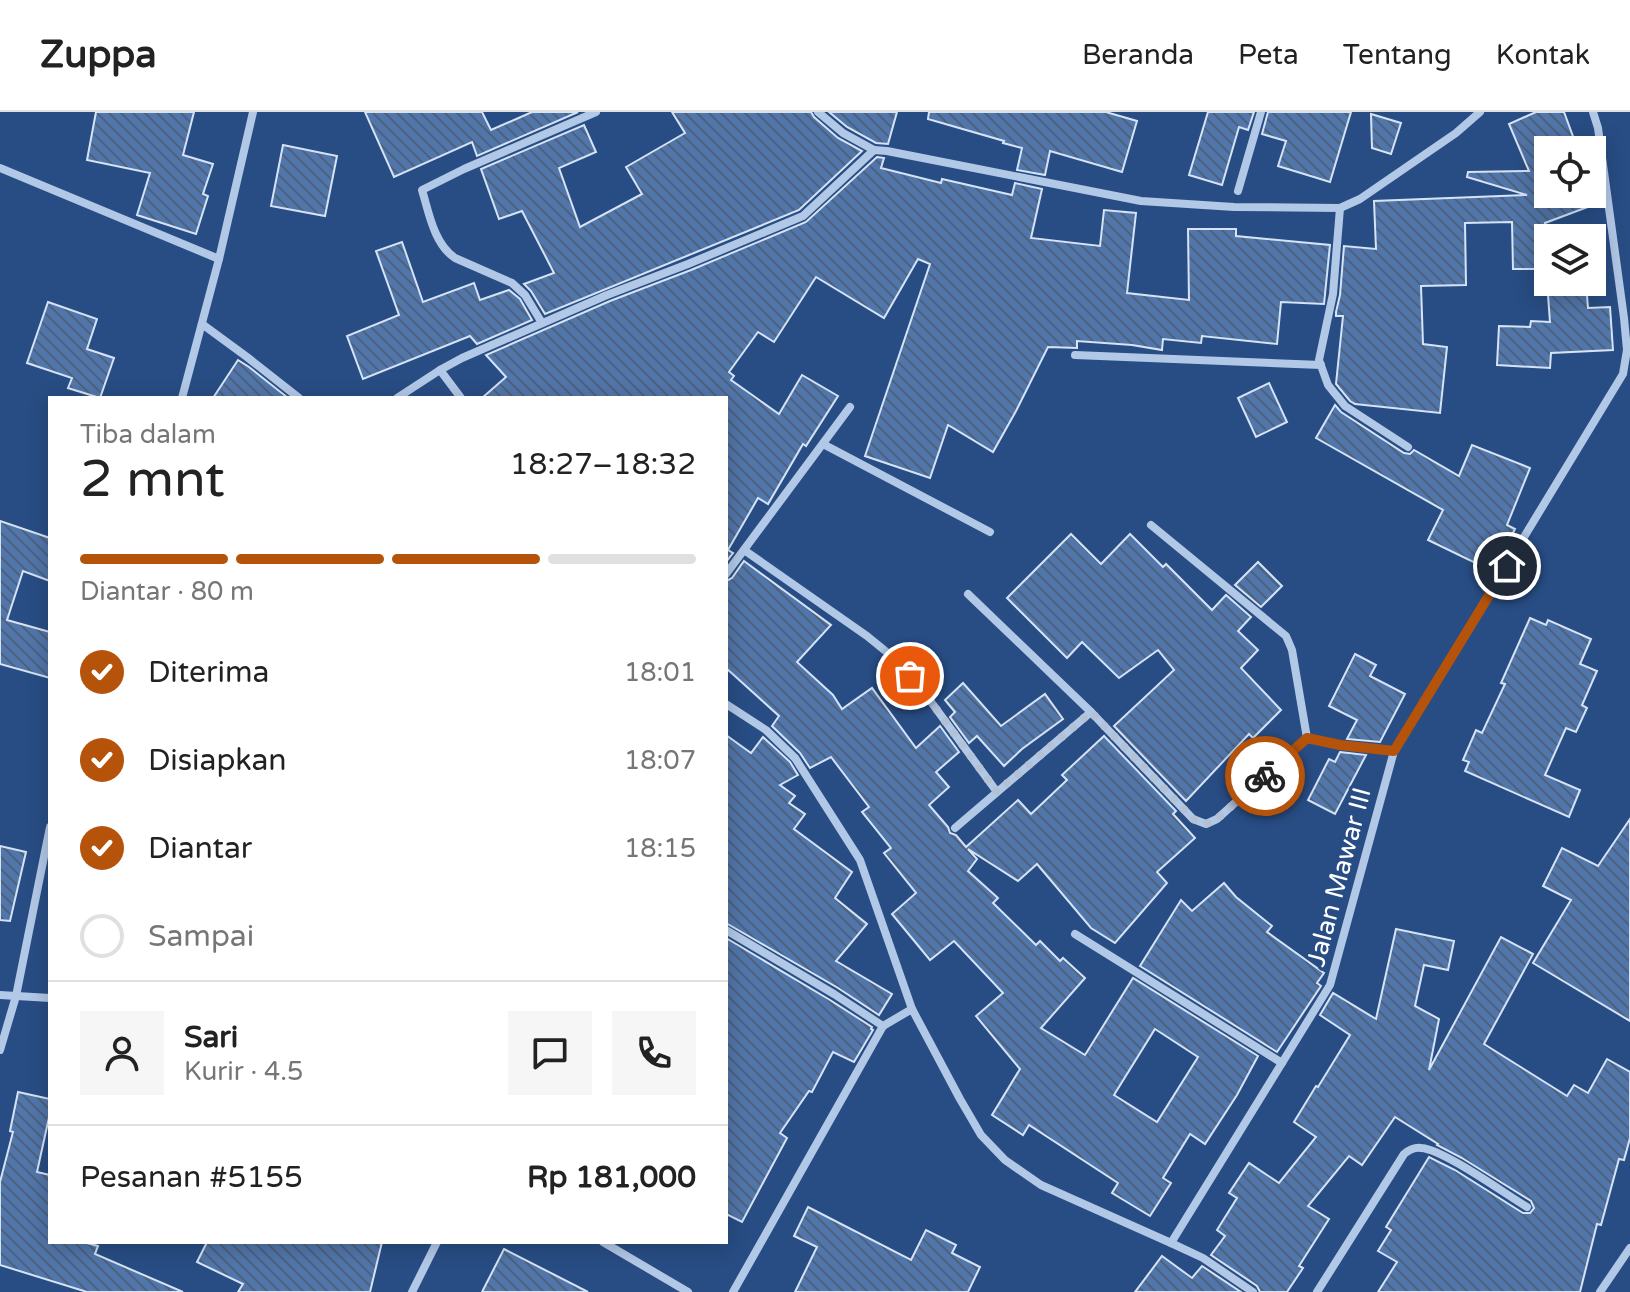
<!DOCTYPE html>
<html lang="id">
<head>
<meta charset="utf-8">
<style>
	body { margin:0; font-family:"Varela Round",sans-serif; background:#f6f6f6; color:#222; height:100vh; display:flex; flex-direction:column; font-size:30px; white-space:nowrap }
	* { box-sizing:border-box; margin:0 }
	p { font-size:26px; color:#767676 }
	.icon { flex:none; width:44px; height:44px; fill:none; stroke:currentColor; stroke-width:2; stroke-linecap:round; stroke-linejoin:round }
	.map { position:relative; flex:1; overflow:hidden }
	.sheet { position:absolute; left:48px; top:284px; width:680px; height:848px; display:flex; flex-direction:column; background:#fff; border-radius:0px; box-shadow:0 4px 20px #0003 }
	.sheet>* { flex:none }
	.controls { position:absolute; left:1534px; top:24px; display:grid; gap:16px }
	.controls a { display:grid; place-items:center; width:72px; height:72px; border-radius:0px; background:#fff; box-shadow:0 4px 20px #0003; font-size:40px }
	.pin { position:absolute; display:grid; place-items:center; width:68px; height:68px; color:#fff; margin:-34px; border:4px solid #fff; border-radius:50%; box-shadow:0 2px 8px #0007 }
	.courier { position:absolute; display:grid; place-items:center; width:80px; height:80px; margin:-40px; border:6px solid #b45309; border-radius:50%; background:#fff; color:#222; box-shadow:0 2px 10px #0007 }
	.head em { font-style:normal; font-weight:600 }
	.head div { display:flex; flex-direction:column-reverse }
	.head { display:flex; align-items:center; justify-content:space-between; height:136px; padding:0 32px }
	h1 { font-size:52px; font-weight:600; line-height:60px }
	.bar { display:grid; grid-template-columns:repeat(4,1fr); gap:12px 8px; align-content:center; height:96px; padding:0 32px }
	.bar i { height:10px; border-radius:6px; background:#e0e0e0 }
	.bar .active { background:#b45309 }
	.bar p { grid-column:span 4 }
	.line { display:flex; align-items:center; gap:20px; padding:0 32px; border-top:2px solid #e0e0e0 }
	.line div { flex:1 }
	.round { display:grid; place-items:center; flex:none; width:84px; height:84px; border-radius:0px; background:#f6f6f6 }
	ol { padding:0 32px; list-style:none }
	li { display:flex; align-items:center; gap:24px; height:88px }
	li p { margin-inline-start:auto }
	li .icon { padding:8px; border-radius:50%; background:#b45309; color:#fff; stroke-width:4 }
	li:last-child { color:#767676 }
	li i { width:44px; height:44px; border:4px solid #e0e0e0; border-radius:50% }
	header { display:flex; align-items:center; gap:48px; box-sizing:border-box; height:112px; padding:0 40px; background:#fff; border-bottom:2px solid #e0e0e0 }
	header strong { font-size:38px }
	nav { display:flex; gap:44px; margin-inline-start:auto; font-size:28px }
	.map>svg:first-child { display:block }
	.building { fill:url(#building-back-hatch); stroke:#d5e3f6; stroke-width:2; fill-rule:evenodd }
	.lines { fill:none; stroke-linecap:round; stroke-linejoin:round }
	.street { stroke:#b2c8e7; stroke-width:8 }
	.done { stroke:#b4c1d4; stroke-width:8; stroke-dasharray:0 14.4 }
	.route { stroke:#b45309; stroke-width:10 }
	.labels { text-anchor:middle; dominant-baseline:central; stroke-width:7; stroke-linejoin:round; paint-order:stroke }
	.street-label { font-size:26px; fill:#fff; stroke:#284d84 }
</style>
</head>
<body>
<header>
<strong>Zuppa</strong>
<nav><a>Beranda</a><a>Peta</a><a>Tentang</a><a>Kontak</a></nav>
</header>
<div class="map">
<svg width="1630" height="1180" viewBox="0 0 1630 1180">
	<defs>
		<pattern id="building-back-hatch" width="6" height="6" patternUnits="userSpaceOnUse" patternTransform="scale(2)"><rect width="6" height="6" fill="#5176ab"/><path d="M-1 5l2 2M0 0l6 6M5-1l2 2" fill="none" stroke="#4e617c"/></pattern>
	</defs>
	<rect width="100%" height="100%" fill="#284d84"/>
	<g class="building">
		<polygon points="96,0 194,0 183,43 213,52 203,82 208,84 196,122 137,103 150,61 87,48"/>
		<polygon points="365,0 482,0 491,18 532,0 578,0 477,44 472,30 394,65"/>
		<polygon points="672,0 811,0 814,5 838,26 862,39 799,98 545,202 531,179 524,172 554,161 522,99 499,107 481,57 584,13 596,40 559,56 580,115 642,82 626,55 685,21"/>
		<polygon points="829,0 897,0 888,32 876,31 847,15"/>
		<polygon points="929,0 1106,0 1137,9 1122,60 1050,39 1045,63 1017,58 1022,36 1003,31 1004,29 928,7"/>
		<polygon points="1208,0 1254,0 1248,18 1239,15 1222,73 1189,63"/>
		<polygon points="1268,0 1351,0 1330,70 1278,54 1286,29 1262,22"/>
		<polygon points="1536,0 1564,0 1578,38 1548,38 1548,82 1592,82 1592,76 1594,81 1600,80 1601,90 1545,111 1548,127 1548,157 1513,157 1512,110 1465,111 1466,173 1421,174 1423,232 1447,235 1440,301 1355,292 1350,289 1336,272 1343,204 1336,204 1336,200 1340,183 1344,134 1376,137 1374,89 1527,83 1467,65 1468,60 1529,59 1509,12"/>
		<polygon points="1371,2 1401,11 1391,42 1372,36"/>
		<polygon points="283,33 337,44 325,104 271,94"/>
		<polygon points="877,45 884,46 881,56 941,71 942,67 1012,83 1015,71 1042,77 1031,126 1100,134 1104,98 1136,101 1127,181 1189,188 1188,117 1236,117 1236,124 1330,133 1324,192 1281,190 1277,232 1202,224 1201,231 1163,227 1162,238 1132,233 1077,229 1077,236 1048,235 1016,299 993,340 948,313 930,366 865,344 930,152 918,147 884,206 816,165 774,230 758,220 729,260 734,264 731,268 779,302 802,263 838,284 806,334 803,332 768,392 758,386 728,438 733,441 726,450 726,286 482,286 506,265 486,243 610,189 691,158 806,110"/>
		<polygon points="402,130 423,190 474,171 480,188 509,178 520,187 532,208 477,232 470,224 363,267 347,224 399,203 376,139"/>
		<polygon points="1547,170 1586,170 1588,196 1610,195 1613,238 1551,241 1550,256 1497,253 1499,214 1530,215 1531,209 1550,210"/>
		<polygon points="48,190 97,207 87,237 114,246 100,286 68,276 72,266 27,251"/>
		<polygon points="238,248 249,255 288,286 213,286"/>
		<polygon points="1269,271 1287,310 1256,325 1238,286"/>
		<polygon points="1335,293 1341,300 1404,341 1410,342 1414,338 1459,364 1472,333 1530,356 1507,413 1515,417 1494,460 1428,428 1443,398 1316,326"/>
		<polygon points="0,409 50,426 50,469 23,459 7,508 50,520 50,566 0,552"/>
		<polygon points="1071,422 1101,452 1130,422 1163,455 1166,452 1212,498 1226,483 1251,505 1238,519 1258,538 1241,556 1281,598 1253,626 1249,622 1186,689 1114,614 1174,558 1158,538 1119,566 1082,530 1067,546 1007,486"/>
		<path d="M744,449L831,513L797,550L833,583L842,597L872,576L916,636L940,614L959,640L936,660L949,675L929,693L948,715L950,721L956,723L966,735L1018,688L1031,702L1067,668L1062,663L1104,624L1176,699L1173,702L1195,726L1157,760L1167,771L1115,831L1091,816L1037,752L1018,769L968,737L977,747L968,759L998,786L993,791L1036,833L1040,829L1060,849L1063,846L1085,866L1041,916L1085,943L1133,866L1258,944L1237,983L1205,1032L1190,1022L1163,1066L1171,1071L1150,1104L1112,1081L1118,1071L1029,1013L1023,1023L992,1003L1020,957L976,904L1003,881L954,829L930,848L892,802L916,781L884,741L891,736L862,700L869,695L831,645L810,656L800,641L772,614L779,604L726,556V469L732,466ZM1155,917L1198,945L1157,1010L1114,983Z"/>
		<polygon points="1258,450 1282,474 1261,495 1235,473"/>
		<polygon points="1530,506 1546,513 1548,508 1591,527 1580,552 1597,559 1582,593 1587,596 1576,620 1566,616 1545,663 1580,678 1569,705 1465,659 1469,650 1463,648 1476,618 1482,621 1505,572 1501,571"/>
		<polygon points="1355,542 1376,553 1370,564 1405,582 1380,630 1347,627 1357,608 1329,594"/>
		<polygon points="963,571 1001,614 1045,582 1063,607 1022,637 1004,654 977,624 969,631 950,605 955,600 945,588"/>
		<polygon points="726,623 751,641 763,625 790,650 798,663 780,673 795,684 789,691 805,702 794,717 852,760 835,786 867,812 836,849 892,882 879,903 838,876 726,811"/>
		<polygon points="1340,640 1366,643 1335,702 1308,688 1329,647 1335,650"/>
		<polygon points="1630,707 1630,909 1533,851 1571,788 1543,774 1562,736 1598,754"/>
		<polygon points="0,734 26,740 10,809 0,808"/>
		<polygon points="1224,771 1236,785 1272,814 1267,820 1324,861 1317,871 1321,874 1277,940 1140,854 1181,788 1192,799"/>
		<polygon points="1396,817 1454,829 1448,858 1424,853 1415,894 1439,907 1429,958 1501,825 1533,842 1484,932 1567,984 1574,973 1588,981 1607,947 1630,960 1630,1026 1624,1048 1619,1047 1601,1113 1597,1112 1580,1180 1378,1180 1397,1150 1378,1139 1391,1118 1386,1115 1429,1045 1455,1058 1523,1101 1530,1101 1534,1096 1531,1089 1462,1046 1437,1033 1438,1032 1395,1005 1362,1053 1349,1044 1308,1094 1329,1107 1299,1154 1303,1156 1287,1180 1260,1180 1257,1174 1211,1143 1225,1124 1217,1118 1237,1086 1229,1081 1249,1051 1279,1071 1316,1025 1294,1010 1316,974 1318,975 1350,923 1320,903 1333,881 1376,907"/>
		<polygon points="726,826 830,888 872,915 871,917 873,918 854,950 833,940 812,980 809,979 780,1021 787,1026 742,1110 726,1102"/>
		<polygon points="18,980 50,987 50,1001 37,1060 50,1063 50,1130 83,1130 98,1134 95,1142 183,1180 87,1180 0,1153 0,1070 13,1020 10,1019"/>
		<polygon points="808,1095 911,1148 926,1118 956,1133 952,1141 980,1155 968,1180 795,1180 817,1135 794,1124"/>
		<polygon points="207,1130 382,1130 370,1180 238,1180 243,1172 197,1150"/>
		<polygon points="504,1137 588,1180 482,1180"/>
		<polygon points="1162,1144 1192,1166 1202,1154 1241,1180 1135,1180"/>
	</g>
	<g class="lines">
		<g class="street">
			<polyline points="818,0 843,21 874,38"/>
			<polyline points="0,56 219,147"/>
			<polyline points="1238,79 1261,0"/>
			<polyline points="1340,96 1333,182 1319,248 1328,273 1345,294 1408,335"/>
			<path d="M542,211L525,183L512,171L455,146C434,132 429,101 422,78L464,57L596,0"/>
			<polyline points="202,212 247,245 299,286"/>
			<polyline points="1075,243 1321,253"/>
			<polyline points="440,258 461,286"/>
			<polyline points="182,286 219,147 253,0"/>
			<polyline points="397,286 440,258 462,246 607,183 688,152 803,104 874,38 887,39 1141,89 1234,95 1340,96 1360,87 1456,21 1480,0"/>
			<polyline points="823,332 990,420"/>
			<polyline points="1151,413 1286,524 1292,538 1307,626"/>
			<polyline points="744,438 867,524 894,546 926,583 997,680"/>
			<polyline points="726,462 850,295"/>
			<polyline points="968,482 1091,600 1193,707 1206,712 1217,707 1307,626 1340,633 1394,639"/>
			<polyline points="726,592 766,618 795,646 860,748 912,897"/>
			<polyline points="955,716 1091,600"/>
			<polyline points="726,818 834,882 883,914"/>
			<polyline points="1075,822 1282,951"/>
			<polyline points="0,883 50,886"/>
			<polyline points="883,914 912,897 960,987 981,1023 1005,1048 1041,1073 1171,1131 1203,1146 1253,1180"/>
			<polyline points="0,938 16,884 50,715"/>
			<polyline points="603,1130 688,1180"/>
			<polyline points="1171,1131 1330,873 1394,639 1623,262 1627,238 1624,206 1598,16 1593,0"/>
			<polyline points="412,1180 437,1130"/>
			<polyline points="733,1180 883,914"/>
			<path d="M1317,1180L1404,1042C1409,1038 1414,1035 1421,1036C1443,1037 1505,1082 1527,1095"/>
			<polyline points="1600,1180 1630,1136"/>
		</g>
	</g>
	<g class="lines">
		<polyline class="done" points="910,564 926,583 997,680 1091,600 1193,707 1206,712 1217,707 1265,664"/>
		<polyline class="route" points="1265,664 1307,626 1340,633 1394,639 1507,454"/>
	</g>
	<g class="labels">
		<g class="street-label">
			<text transform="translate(1339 765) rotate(-75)">Jalan Mawar III</text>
		</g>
	</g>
</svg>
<div class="controls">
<a><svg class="icon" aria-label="locate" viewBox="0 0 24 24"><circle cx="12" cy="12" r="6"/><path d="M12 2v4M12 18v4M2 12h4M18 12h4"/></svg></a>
<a><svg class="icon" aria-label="layers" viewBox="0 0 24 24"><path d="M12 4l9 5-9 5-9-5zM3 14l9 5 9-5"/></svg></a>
</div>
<div class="pin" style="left:910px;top:564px;background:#ea580c"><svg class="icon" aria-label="bag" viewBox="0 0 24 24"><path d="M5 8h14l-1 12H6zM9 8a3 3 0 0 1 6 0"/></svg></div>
<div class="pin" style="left:1507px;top:454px;background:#1f2937"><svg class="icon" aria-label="home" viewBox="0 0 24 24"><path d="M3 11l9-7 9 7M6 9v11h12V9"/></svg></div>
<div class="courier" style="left:1265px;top:664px"><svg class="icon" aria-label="bike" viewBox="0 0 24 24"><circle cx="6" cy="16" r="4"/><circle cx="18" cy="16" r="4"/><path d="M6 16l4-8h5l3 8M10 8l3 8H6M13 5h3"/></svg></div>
<section class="sheet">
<div class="head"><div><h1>2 mnt</h1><p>Tiba dalam</p></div><em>18:27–18:32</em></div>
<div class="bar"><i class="active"></i><i class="active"></i><i class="active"></i><i></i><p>Diantar · 80 m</p></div>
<ol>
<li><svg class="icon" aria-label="check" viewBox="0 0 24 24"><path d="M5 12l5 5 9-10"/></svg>Diterima<p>18:01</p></li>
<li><svg class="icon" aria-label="check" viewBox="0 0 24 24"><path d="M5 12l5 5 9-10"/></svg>Disiapkan<p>18:07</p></li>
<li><svg class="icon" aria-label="check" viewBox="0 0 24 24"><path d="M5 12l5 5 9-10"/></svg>Diantar<p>18:15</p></li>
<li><i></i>Sampai</li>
</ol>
<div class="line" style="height:144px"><a class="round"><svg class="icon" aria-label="person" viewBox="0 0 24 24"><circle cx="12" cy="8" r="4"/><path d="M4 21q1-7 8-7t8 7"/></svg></a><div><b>Sari</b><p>Kurir · 4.5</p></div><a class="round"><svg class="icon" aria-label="chat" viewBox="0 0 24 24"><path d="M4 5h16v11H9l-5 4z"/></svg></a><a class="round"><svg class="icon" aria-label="phone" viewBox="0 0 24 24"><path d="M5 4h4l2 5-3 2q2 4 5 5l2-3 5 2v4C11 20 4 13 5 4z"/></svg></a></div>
<div class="line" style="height:104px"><div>Pesanan #5155</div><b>Rp 181,000</b></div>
</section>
</div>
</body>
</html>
